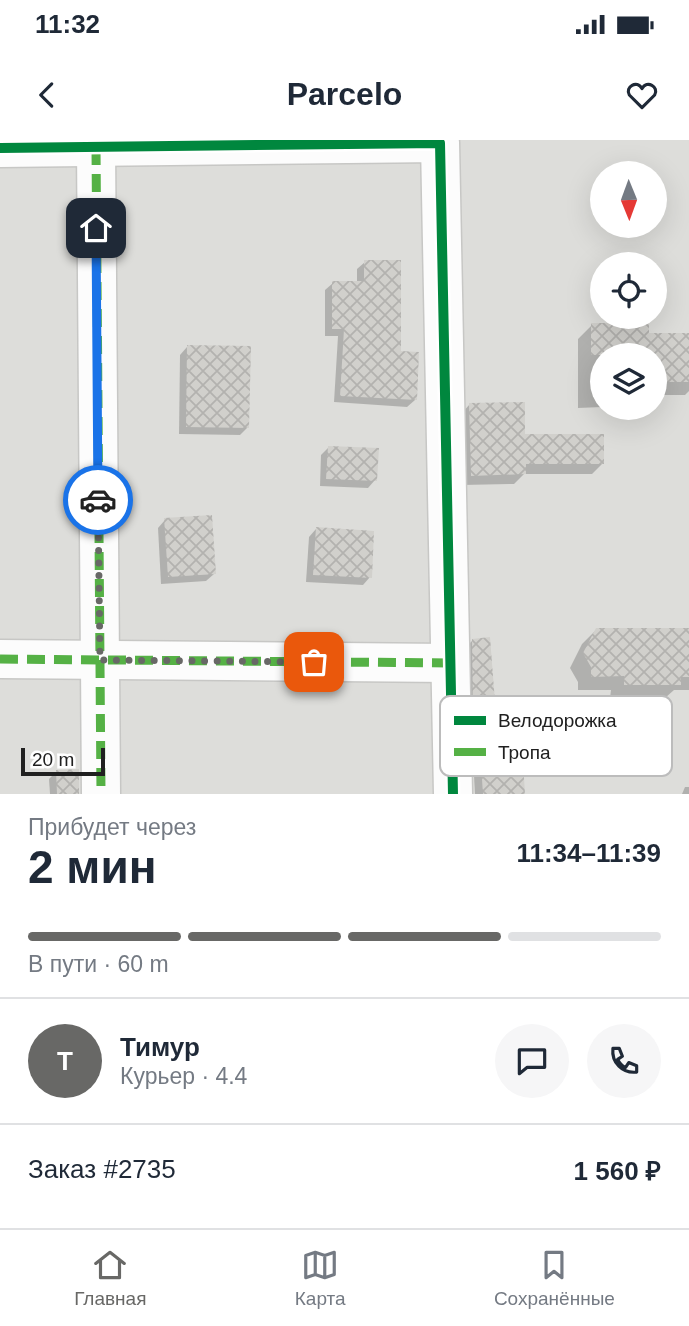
<!DOCTYPE html>
<html lang="ru">
<head>
<meta charset="utf-8">
<style>
	body { margin:0; font-family:Arial,sans-serif; background:#f6f6f7; color:#1f2937; height:100vh; display:flex; flex-direction:column; font-size:26px; white-space:nowrap }
	* { box-sizing:border-box; margin:0 }
	p { font-size:23px; color:#747a83 }
	.icon { flex:none; width:38px; height:38px; fill:none; stroke:currentColor; stroke-width:2; stroke-linecap:round; stroke-linejoin:round }
	.map { position:relative; height:654px; overflow:hidden }
	.sheet { display:flex; flex-direction:column; background:#fff; flex:1 }
	.sheet>* { flex:none }
	.needle { width:46px; rotate:179deg }
	.buttons { position:absolute; left:590px; top:21px; display:grid; gap:14px }
	.buttons a { display:grid; place-items:center; width:77px; height:77px; border-radius:50%; background:#fff; box-shadow:0 7px 28px #0002; font-size:35px }
	.scale { position:absolute; left:21px; bottom:18px; width:84px; box-sizing:border-box; padding-left:7px; border:4px solid #202020; border-top:0; font-size:19px; line-height:24px; white-space:nowrap; color:#202020; -webkit-text-stroke:5px #fff; paint-order:stroke }
	.pin { position:absolute; display:grid; place-items:center; width:60px; height:60px; color:#fff; margin:-30px; border-radius:14px; box-shadow:0 4px 10px #0006 }
	.courier { position:absolute; display:grid; place-items:center; width:70px; height:70px; margin:-35px; border:5px solid #1a73e8; border-radius:50%; background:#fff; color:#222; box-shadow:0 2px 9px #0007 }
	.head em { font-style:normal; font-weight:800 }
	.head div { display:flex; flex-direction:column-reverse }
	.head { display:flex; align-items:center; justify-content:space-between; height:119px; padding:0 28px }
	h1 { font-size:46px; font-weight:800; line-height:52px }
	.bar { display:grid; grid-template-columns:repeat(4,1fr); gap:10px 7px; align-content:center; height:84px; padding:0 28px }
	.bar i { height:9px; border-radius:5px; background:#e0e1e3 }
	.bar .selected { background:#686866 }
	.bar p { grid-column:span 4 }
	.line { display:flex; align-items:center; gap:18px; padding:0 28px; border-top:2px solid #e0e1e3 }
	.line div { flex:1 }
	.round { display:grid; place-items:center; flex:none; width:74px; height:74px; border-radius:37px; background:#f6f6f7 }
	.status { display:flex; justify-content:space-between; align-items:center; height:49px; padding:0 35px; background:#fff; direction:ltr }
	.status svg { height:19px; fill:currentColor }
	header { display:flex; justify-content:space-between; align-items:center; height:91px; padding:0 28px; background:#fff; font-size:32px; font-weight:800 }
	.tabs { display:flex; justify-content:space-around; align-items:center; height:98px; border-top:2px solid #e0e1e3; background:#fff; font-size:19px; color:#747a83 }
	.tabs a { display:grid; justify-items:center; gap:4px }
	.tabs .selected { color:#686866 }
	.map>svg:first-child { display:block }
	.residential { fill:#ddddda; fill-rule:evenodd }
	.shadow { fill:#0003 }
	.building { fill:url(#building-cross-hatch) }
	.lines { fill:none; stroke-linecap:round; stroke-linejoin:round }
	.minor-casing { stroke:#c7c7c5; stroke-width:41 }
	.minor { stroke:#fcfcfc; stroke-width:38 }
	.quiet { stroke:#55b145; stroke-width:9; stroke-dasharray:18 9; stroke-linecap:butt }
	.cycleway-casing { stroke:#fff; stroke-width:15 }
	.cycleway { stroke:#00873e; stroke-width:10 }
	.done { stroke:#686866; stroke-width:7; stroke-dasharray:0 12.6 }
	.route { stroke:#1a73e8; stroke-width:9 }
	.key { fill:#fff; stroke:#bcbcbc; stroke-width:2 }
	.key-label { font-size:19px; fill:#202020 }
</style>
</head>
<body>
<div class="status"><b>11:32</b><svg viewBox="0 0 49 12"><path d="M0 12V9h3v3zM5 12V6h3v6zM10 12V3h3v9zM15 12V0h3v12zM26 1h20v11H26zM47 4h2v5h-2z"/></svg></div>
<header><svg class="icon" aria-label="back" viewBox="0 0 24 24"><path d="M15 5l-7 7 7 7"/></svg>Parcelo<svg class="icon" aria-label="heart" viewBox="0 0 24 24"><path d="M12 20l-8-8c-3-5 5-10 8-4 3-6 11-1 8 4z"/></svg></header>
<div class="map">
<svg width="689" height="654" viewBox="0 0 689 654">
	<defs>
		<pattern id="building-cross-hatch" width="8" height="8" patternUnits="userSpaceOnUse" patternTransform="scale(1.75)"><rect width="8" height="8" fill="#d1d0cc"/><path d="M0 0l8 8M0 8l8-8" fill="none" stroke="#b3b2af"/></pattern>
	</defs>
	<rect width="100%" height="100%" fill="#eeeee9"/>
	<path class="residential" d="M0,0H689V654H0ZM602,33H654V86H602ZM602,124H654V177H602ZM602,215H654V268H602Z"/>
	<g class="shadow">
		<polygon points="365,122 415,260 407,267 334,262 338,196 325,196 325,150 333,143 357,142 357,129"/>
		<polygon points="592,185 647,194 689,194 689,251 685,255 654,255 654,215 602,215 602,267 578,268 578,199"/>
		<polygon points="187,207 248,287 240,295 179,294 180,215"/>
		<polygon points="470,264 524,296 602,324 592,334 524,334 514,344 462,345 460,275"/>
		<polygon points="329,307 375,340 368,348 320,346 321,315"/>
		<polygon points="165,380 214,434 206,441 161,444 158,388"/>
		<polygon points="316,389 370,437 363,445 306,442 309,397"/>
		<polygon points="596,490 689,490 689,550 674,550 665,558 610,558 611,550 578,550 578,542 570,528 582,504"/>
		<polygon points="473,500 494,575 487,582 466,584 465,508"/>
		<polygon points="481,610 523,654 475,654 473,618"/>
		<polygon points="57,631 77,654 50,654 49,639"/>
		<polygon points="685,647 689,647 689,654 682,654"/>
	</g>
	<g class="building">
		<polygon points="364,120 401,120 401,211 419,212 417,260 340,256 344,189 332,189 332,141 364,141"/>
		<polygon points="591,183 649,183 649,193 689,193 689,242 654,242 654,215 591,215"/>
		<polygon points="187,205 251,206 249,288 186,287"/>
		<polygon points="525,262 525,294 604,294 604,324 526,324 526,334 471,336 469,263"/>
		<polygon points="328,306 379,308 377,341 326,339"/>
		<polygon points="212,375 216,434 168,437 164,378"/>
		<polygon points="316,387 374,391 372,438 313,435"/>
		<polygon points="596,488 689,488 689,537 681,537 681,545 624,545 624,536 591,537 591,527 583,513"/>
		<polygon points="490,497 496,575 473,577 472,499"/>
		<polygon points="522,606 525,654 483,654 480,609"/>
		<polygon points="79,629 79,654 57,654 56,630"/>
	</g>
	<g class="lines">
		<defs>
			<g id="minor">
				<polyline points="96,7 101,654"/>
				<polyline points="0,8 440,3 453,654"/>
				<polyline points="0,519 449,523"/>
			</g>
		</defs>
		<use href="#minor" class="minor-casing"/>
		<use href="#minor" class="minor"/>
		<g class="quiet">
			<polyline points="96,7 101,654"/>
			<polyline points="0,519 449,523"/>
		</g>
		<defs>
			<polyline id="cycleway" points="0,8 440,3 453,654"/>
		</defs>
		<use href="#cycleway" class="cycleway-casing"/>
		<use href="#cycleway" class="cycleway"/>
	</g>
	<g class="lines">
		<polyline class="done" points="98,360 100,520 314,522"/>
		<polyline class="route" points="96,88 98,360"/>
	</g>
	<rect x="440" y="556" width="232" height="80" rx="10" class="key"/>
	<rect x="454" y="576" width="32" height="9" fill="#00873e"/>
	<rect x="454" y="608" width="32" height="8" fill="#55b145"/>
	<g class="key-label">
		<text x="498" y="587">Велодорожка</text>
		<text x="498" y="619">Тропа</text>
	</g>
</svg>
<div class="buttons">
<a><svg class="needle" viewBox="-14 -14 28 28"><path d="M0-13l5 13h-10z" fill="#e53935"/><path d="M0 13l5-13h-10z" fill="#747a83"/></svg></a>
<a><svg class="icon" aria-label="locate" viewBox="0 0 24 24"><circle cx="12" cy="12" r="6"/><path d="M12 2v4M12 18v4M2 12h4M18 12h4"/></svg></a>
<a><svg class="icon" aria-label="layers" viewBox="0 0 24 24"><path d="M12 4l9 5-9 5-9-5zM3 14l9 5 9-5"/></svg></a>
</div>
<div class="scale">20 m</div>
<div class="pin" style="left:314px;top:522px;background:#ea580c"><svg class="icon" aria-label="bag" viewBox="0 0 24 24"><path d="M5 8h14l-1 12H6zM9 8a3 3 0 0 1 6 0"/></svg></div>
<div class="pin" style="left:96px;top:88px;background:#1f2937"><svg class="icon" aria-label="home" viewBox="0 0 24 24"><path d="M3 11l9-7 9 7M6 9v11h12V9"/></svg></div>
<div class="courier" style="left:98px;top:360px"><svg class="icon" aria-label="car" viewBox="0 0 24 24"><path d="M5 17H2v-5l4-1 3-4h7l3 4 3 1v5h-3M9 17h6M6 11h13"/><circle cx="7" cy="17" r="2"/><circle cx="17" cy="17" r="2"/></svg></div>
</div>
<section class="sheet">
<div class="head"><div><h1>2 мин</h1><p>Прибудет через</p></div><em>11:34–11:39</em></div>
<div class="bar"><i class="selected"></i><i class="selected"></i><i class="selected"></i><i></i><p>В пути · 60 m</p></div>
<div class="line" style="height:126px"><b class="round" style="background:#686866;color:#fff">Т</b><div><b>Тимур</b><p>Курьер · 4.4</p></div><a class="round"><svg class="icon" aria-label="chat" viewBox="0 0 24 24"><path d="M4 5h16v11H9l-5 4z"/></svg></a><a class="round"><svg class="icon" aria-label="phone" viewBox="0 0 24 24"><path d="M5 4h4l2 5-3 2q2 4 5 5l2-3 5 2v4C11 20 4 13 5 4z"/></svg></a></div>
<div class="line" style="height:91px"><div>Заказ #2735</div><b>1 560 ₽</b></div>
</section>
<nav class="tabs">
<a class="selected"><svg class="icon" aria-label="home" viewBox="0 0 24 24"><path d="M3 11l9-7 9 7M6 9v11h12V9"/></svg>Главная</a>
<a><svg class="icon" aria-label="map" viewBox="0 0 24 24"><path d="M3 6l6-2 6 2 6-2v14l-6 2-6-2-6 2zM9 4v14M15 6v14"/></svg>Карта</a>
<a><svg class="icon" aria-label="saved" viewBox="0 0 24 24"><path d="M7 4h10v16l-5-4-5 4z"/></svg>Сохранённые</a>
</nav>
</body>
</html>
